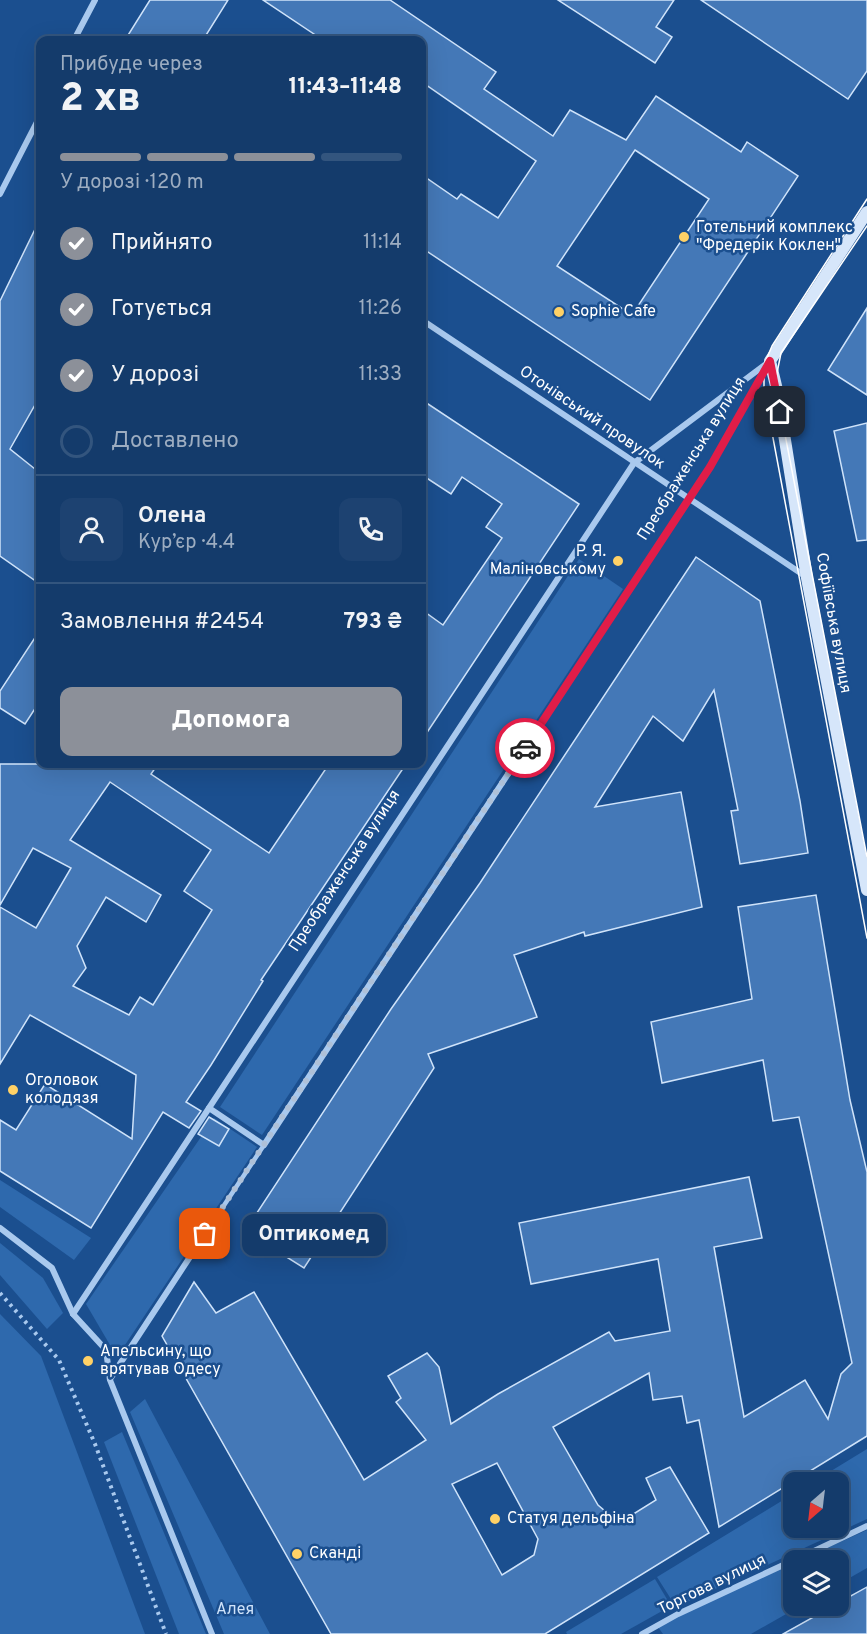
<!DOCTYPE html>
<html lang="uk">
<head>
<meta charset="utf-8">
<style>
	body { margin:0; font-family:Overpass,sans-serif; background:#1d4271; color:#f1f3f6; height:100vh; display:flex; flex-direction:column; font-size:22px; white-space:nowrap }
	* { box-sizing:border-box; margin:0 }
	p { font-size:20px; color:#9dadc1 }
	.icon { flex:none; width:33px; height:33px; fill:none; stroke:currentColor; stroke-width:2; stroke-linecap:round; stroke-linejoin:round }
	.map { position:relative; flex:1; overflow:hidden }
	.sheet { position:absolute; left:36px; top:36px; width:390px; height:732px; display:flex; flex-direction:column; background:#143b6b; border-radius:12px; box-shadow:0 6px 24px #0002,0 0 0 2px #33557e }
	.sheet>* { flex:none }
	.needle { width:39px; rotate:208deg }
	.tools { position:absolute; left:783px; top:1472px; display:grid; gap:12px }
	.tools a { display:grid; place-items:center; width:66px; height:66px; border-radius:12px; background:#143b6b; box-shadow:0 6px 24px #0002,0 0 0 2px #33557e; font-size:30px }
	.pin { position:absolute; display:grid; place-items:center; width:51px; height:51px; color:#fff; margin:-26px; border-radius:12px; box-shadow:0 3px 9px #0006 }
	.courier { position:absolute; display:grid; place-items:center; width:60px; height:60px; margin:-30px; border:4px solid #e11d48; border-radius:50%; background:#fff; color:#222; box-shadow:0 2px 8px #0007 }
	.bubble { position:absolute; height:42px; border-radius:12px; background:#143b6b; box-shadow:0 6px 24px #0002,0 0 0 2px #33557e; font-size:20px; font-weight:800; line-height:42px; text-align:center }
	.head em { font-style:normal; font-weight:800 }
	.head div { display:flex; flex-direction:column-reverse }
	.head { display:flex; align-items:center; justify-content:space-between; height:102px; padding:0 24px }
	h1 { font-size:39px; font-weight:800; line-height:45px }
	.bar { display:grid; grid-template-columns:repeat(4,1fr); gap:9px 6px; align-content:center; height:72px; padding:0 24px }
	.bar i { height:8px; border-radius:4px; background:#33557e }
	.bar .active { background:#8c9099 }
	.bar p { grid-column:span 4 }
	.line { display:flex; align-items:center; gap:15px; padding:0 24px; border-top:2px solid #33557e }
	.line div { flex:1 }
	.round { display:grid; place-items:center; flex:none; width:63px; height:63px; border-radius:12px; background:#1d4271 }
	ol { padding:0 24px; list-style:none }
	li { display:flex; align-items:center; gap:18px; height:66px }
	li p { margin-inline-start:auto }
	li .icon { padding:6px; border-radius:50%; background:#8c9099; color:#fff; stroke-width:4 }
	li:last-child { color:#9dadc1 }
	li i { width:33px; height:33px; border:3px solid #33557e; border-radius:50% }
	.action { display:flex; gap:12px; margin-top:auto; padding:12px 24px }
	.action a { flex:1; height:69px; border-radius:12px; background:#8c9099; color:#fff; font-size:24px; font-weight:800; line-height:69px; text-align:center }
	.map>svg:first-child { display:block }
	.green { fill:#2e69ad }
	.building { fill:#4478b7; stroke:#cfe3fa; stroke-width:1.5; fill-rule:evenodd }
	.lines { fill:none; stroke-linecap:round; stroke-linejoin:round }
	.path { stroke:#a9c9ee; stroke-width:4; stroke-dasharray:3 4.5; stroke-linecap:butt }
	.lane { stroke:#a9c9ee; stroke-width:4.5 }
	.street { stroke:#a9c9ee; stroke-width:6 }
	.secondary { stroke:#d6e6fa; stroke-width:12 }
	.tram { stroke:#fff; stroke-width:1.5 }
	.done { stroke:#afc1d8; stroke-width:6; stroke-dasharray:0 10.8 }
	.route { stroke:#e11d48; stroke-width:8 }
	.poi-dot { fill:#ffd166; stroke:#1b4f8f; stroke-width:2 }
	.labels { text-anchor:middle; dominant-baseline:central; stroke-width:5; stroke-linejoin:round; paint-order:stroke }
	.poi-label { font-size:16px; fill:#fff; stroke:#1b4f8f; text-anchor:start }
	.street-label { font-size:16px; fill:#fff; stroke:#1b4f8f }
	.park-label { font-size:16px; fill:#cfe3fa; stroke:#1b4f8f }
</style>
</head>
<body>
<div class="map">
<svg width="867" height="1634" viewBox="0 0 867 1634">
	<rect width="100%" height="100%" fill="#1b4f8f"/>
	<g class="green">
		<polygon points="579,559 623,589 262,1135 220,1107"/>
		<polygon points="214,1118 257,1147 117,1357 86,1304"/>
		<polygon points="0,1180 91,1238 74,1260 0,1207"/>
		<polygon points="0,1243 43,1278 63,1313 47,1329 0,1275"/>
		<polygon points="0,1314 41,1356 145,1634 0,1634"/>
		<polygon points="145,1399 270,1634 224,1634 130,1412"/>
		<polygon points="122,1432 206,1634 179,1634 104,1442"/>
		<polygon points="867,1449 867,1519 676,1607 657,1577 793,1494 794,1527 838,1527 838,1482 813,1482"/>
		<polygon points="867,1530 867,1568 839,1584 838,1560 800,1560"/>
		<polygon points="793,1563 794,1605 802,1605 751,1634 663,1634 658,1627 679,1615"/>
		<polygon points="655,1579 671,1606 621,1634 567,1634 566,1632"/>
	</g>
	<g class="building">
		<polygon points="150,0 228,0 203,40 125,40"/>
		<path d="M263,0H390L496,72L484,89L553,136L570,110L626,140L656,96L741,152L747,142L798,176L650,400L422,248V175L457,199L461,194L498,218L536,161L422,82V40H323ZM635,150L709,199L632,315L557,266Z"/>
		<polygon points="558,0 674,0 656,27 672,37 655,63"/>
		<polygon points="701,0 867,0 867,71 848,99"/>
		<polygon points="40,219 40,396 10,449 40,473 40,584 0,556 0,301"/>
		<polygon points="867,308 867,395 828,370"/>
		<polygon points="422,400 579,504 422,740 422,610 443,625 502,538 486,527 502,504 462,477 451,494 422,475"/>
		<polygon points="867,423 867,540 857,541 834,431"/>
		<polygon points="696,557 760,601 800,801 808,853 740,864 731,811 738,810 714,690 683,741 653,716 595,807 681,792 702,907 585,936 584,932 514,955 537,1017 428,1054 434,1068 304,1268 245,1231 391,1009 480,883"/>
		<polygon points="40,630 40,701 25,724 0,708 0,691"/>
		<path d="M0,764H158L151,774L269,853L329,764H406L261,980L263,981L211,1065L186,1102L201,1111L189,1128L163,1112L91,1228L0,1171V1120L16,1130L45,1084L132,1139L136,1075L30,1015L0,1064V907L36,928L71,868L33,848L0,905ZM110,782L211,850L184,891L212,910L153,1005L140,997L129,1015L73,986L86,968L77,946L106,897L146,922L161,895L70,840Z"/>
		<path d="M816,895L850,1100L867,1172V1436L719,1527L699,1420L687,1423L682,1396L653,1400L649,1373L553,1427L598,1505L619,1523L656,1500L646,1478L670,1467L709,1533L545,1634H331L162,1336L194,1282L216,1313L254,1292L364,1480L426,1440L396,1402L401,1398L388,1376L427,1353L439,1367L451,1424L498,1394L609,1332L615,1341L670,1331L658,1259L531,1284L519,1223L749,1177L762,1238L714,1247L744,1417L805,1380L828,1419L841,1374L852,1363L799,1117L773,1121L763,1060L662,1083L651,1022L752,999L738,907ZM497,1463L538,1539L534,1555L502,1575L452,1484Z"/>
		<polygon points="209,1117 229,1129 219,1146 198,1134"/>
		<polygon points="867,1587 867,1634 783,1634 835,1605 838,1605 838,1603"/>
	</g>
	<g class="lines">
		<polyline class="path" points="0,1293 59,1360 95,1444 166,1634"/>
		<polyline class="lane" points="205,1234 264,1145"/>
		<g class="street">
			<polyline points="74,40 95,0"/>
			<polyline points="0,194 40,116"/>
			<polyline points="422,320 805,576"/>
			<polygon points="770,361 710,467 264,1145 209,1108 634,463"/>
			<polyline points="0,1228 52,1268 73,1314 106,1350 110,1380 212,1634"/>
			<polyline points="73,1314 209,1108"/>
			<polyline points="110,1379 205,1234"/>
			<polyline points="795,1560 867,1526"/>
			<polyline points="642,1634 678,1614 794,1560"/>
		</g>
		<polyline class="secondary" points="867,212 770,361 777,390 807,578 867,890"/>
		<g class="tram">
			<polyline points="867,199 772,346 764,365 764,390 867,938"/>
			<polyline points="867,226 781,353 775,383 867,857"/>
		</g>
	</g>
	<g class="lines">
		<polyline class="done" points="205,1234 525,748"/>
		<polyline class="route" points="525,748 710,467 770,361 780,412"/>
	</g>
	<g class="poi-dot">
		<circle cx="684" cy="237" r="6"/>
		<circle cx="559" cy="312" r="6"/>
		<circle cx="618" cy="561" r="6"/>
		<circle cx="13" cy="1090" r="6"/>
		<circle cx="88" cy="1361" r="6"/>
		<circle cx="495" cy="1519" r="6"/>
		<circle cx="297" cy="1554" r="6"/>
	</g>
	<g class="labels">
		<g class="poi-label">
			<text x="696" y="228">Готельний комплекс<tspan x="696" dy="18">"Фредерік Коклен"</tspan></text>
			<text x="571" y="312">Sophie Cafe</text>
			<text x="606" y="552" text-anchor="end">Р. Я.<tspan x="606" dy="18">Маліновському</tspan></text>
			<text x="25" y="1081">Оголовок<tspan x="25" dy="18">колодязя</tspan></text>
			<text x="100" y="1352">Апельсину, що<tspan x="100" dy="18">врятував Одесу</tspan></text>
			<text x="507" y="1519">Статуя дельфіна</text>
			<text x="309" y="1554">Сканді</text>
		</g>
		<g class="street-label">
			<text transform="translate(592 418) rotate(34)">Отонівський провулок</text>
			<text transform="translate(692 459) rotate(-58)">Преображенська вулиця</text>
			<text transform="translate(833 623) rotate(80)">Софіївська вулиця</text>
			<text transform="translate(345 871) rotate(-57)">Преображенська вулиця</text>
			<text transform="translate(712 1585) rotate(-26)">Торгова вулиця</text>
		</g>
		<g class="park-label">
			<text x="235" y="1610">Алея</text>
		</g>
	</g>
</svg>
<div class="tools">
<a><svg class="needle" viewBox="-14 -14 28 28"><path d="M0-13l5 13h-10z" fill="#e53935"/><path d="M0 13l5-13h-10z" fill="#9dadc1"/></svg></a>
<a><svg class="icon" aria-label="layers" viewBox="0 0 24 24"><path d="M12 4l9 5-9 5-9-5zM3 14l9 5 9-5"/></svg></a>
</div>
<div class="pin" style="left:205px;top:1234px;background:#ea580c"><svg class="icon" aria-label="bag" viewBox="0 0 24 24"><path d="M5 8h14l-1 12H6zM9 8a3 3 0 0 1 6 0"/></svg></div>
<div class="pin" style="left:780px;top:412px;background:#1f2937"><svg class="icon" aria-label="home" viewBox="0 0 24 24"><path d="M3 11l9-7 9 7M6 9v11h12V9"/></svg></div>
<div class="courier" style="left:525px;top:748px"><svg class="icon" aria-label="car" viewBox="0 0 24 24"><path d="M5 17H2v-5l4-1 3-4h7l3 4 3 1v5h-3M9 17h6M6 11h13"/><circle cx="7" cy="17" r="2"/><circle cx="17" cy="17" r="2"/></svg></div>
<div class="bubble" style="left:242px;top:1214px;width:144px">Оптикомед</div>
<section class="sheet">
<div class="head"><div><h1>2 хв</h1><p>Прибуде через</p></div><em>11:43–11:48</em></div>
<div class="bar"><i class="active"></i><i class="active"></i><i class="active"></i><i></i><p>У дорозі · 120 m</p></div>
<ol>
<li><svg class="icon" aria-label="check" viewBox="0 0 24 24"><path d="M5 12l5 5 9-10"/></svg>Прийнято<p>11:14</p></li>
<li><svg class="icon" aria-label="check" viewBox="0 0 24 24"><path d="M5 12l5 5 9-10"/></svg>Готується<p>11:26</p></li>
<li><svg class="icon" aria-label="check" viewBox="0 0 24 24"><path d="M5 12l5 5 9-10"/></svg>У дорозі<p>11:33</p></li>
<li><i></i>Доставлено</li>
</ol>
<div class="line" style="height:108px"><a class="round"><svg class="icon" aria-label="person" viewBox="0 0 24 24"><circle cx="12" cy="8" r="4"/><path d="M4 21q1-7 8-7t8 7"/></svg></a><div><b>Олена</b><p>Кур’єр · 4.4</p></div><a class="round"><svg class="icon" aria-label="phone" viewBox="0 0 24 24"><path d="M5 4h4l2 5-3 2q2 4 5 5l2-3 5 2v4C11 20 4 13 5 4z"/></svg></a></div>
<div class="line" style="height:78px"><div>Замовлення #2454</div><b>793 ₴</b></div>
<div class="action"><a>Допомога</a></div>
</section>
</div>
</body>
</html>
